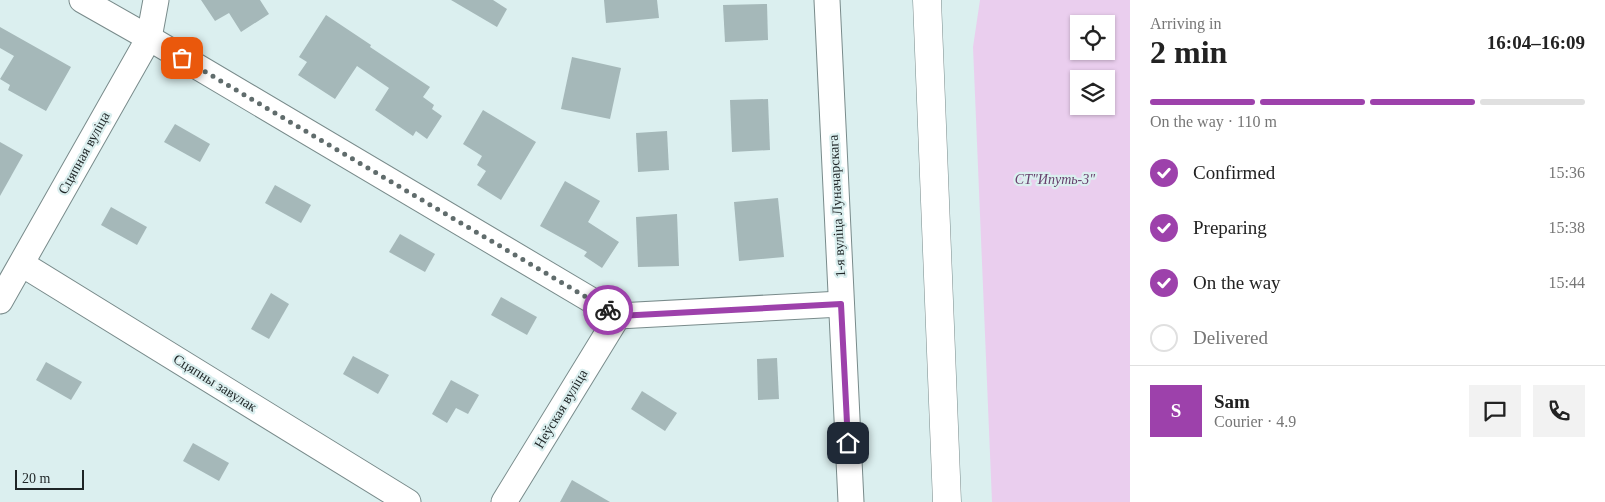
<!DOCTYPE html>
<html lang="en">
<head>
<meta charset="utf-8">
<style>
	body { margin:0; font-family:"Times New Roman",serif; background:#f2f2f2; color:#222; height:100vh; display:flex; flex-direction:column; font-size:19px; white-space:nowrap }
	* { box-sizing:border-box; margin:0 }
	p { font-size:16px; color:#767676 }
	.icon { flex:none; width:28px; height:28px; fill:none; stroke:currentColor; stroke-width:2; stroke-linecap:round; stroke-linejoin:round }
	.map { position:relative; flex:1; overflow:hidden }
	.drawer { display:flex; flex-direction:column; background:#fff; width:475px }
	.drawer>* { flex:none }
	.buttons { position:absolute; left:1070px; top:15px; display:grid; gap:10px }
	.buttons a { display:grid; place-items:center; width:45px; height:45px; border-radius:0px; background:#fff; box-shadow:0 1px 4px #0004; font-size:25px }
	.scale { position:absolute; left:15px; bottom:12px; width:69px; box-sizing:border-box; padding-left:5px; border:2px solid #1e2526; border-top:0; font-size:14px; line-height:18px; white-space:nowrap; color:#1e2526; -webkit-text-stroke:4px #dbefef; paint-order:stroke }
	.pin { position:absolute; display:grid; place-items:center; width:42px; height:42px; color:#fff; margin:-21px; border-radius:10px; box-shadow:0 2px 8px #0006 }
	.courier { position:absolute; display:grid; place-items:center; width:50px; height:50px; margin:-25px; border:4px solid #9d41ab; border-radius:50%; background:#fff; color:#222; box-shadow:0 1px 6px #0007 }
	.summary em { font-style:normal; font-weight:600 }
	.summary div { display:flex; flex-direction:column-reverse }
	.summary { display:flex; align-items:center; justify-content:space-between; height:85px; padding:0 20px }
	h1 { font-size:32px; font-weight:600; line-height:38px }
	.bar { display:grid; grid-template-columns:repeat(4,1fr); gap:8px 5px; align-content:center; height:60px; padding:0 20px }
	.bar i { height:6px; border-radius:4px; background:#e0e0e0 }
	.bar .selected { background:#9d41ab }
	.bar p { grid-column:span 4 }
	.line { display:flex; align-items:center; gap:12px; padding:0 20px; border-top:1px solid #e0e0e0 }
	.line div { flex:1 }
	.round { display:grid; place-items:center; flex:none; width:52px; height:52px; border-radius:0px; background:#f2f2f2 }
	ol { padding:0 20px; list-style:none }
	li { display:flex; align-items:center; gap:15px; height:55px }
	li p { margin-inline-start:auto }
	li .icon { padding:5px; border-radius:50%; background:#9d41ab; color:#fff; stroke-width:4 }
	li:last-child { color:#767676 }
	li i { width:28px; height:28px; border:2px solid #e0e0e0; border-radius:50% }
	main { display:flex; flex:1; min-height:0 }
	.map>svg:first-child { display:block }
	.green { fill:#eaceee; fill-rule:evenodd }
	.building { fill:#a5b8b9 }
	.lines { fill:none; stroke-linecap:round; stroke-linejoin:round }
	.minor-casing { stroke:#798b8b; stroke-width:27 }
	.tertiary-casing { stroke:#798b8b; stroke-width:29 }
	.minor { stroke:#fff; stroke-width:25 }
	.tertiary { stroke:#fff; stroke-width:28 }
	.done { stroke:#606c6c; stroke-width:5; stroke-dasharray:0 9 }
	.route { stroke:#9d41ab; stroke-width:6 }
	.labels { text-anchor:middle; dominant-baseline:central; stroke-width:4.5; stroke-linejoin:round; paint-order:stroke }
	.street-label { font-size:14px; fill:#1e2526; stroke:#dbefef }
	.park-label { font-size:14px; font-style:italic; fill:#653f6b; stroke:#dbefef }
</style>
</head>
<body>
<main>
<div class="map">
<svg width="1130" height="502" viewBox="0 0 1130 502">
	<rect width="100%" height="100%" fill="#dbefef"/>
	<path class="green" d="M980,0H1130V502H992L973,47ZM1079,24H1106V51H1079ZM1079,79H1106V106H1079Z"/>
	<g class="building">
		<polygon points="201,0 260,0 269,14 241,32 229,13 215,21"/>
		<polygon points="451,0 493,0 507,9 497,27"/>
		<polygon points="604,0 657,0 659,18 606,23"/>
		<polygon points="767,4 768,40 725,42 723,5"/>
		<polygon points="326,15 371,45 370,47 430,87 423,97 434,105 432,109 442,116 427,139 416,131 413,136 375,110 389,88 357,66 335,99 298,75 307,62 299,57"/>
		<polygon points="0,27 71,67 46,111 8,90 10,85 0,79 14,56 0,48"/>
		<polygon points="572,57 621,68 610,119 561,109"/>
		<polygon points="768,99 770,150 732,152 730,100"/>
		<polygon points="483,110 536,142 501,200 477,185 486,171 477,165 482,156 463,144"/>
		<polygon points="175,124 210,144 200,162 164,142"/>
		<polygon points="667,131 669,170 638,172 636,133"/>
		<polygon points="0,142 23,155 0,196"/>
		<polygon points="565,181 600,201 588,222 619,242 602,268 584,256 587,252 540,226"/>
		<polygon points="275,185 311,205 301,223 265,203"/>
		<polygon points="778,198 784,257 739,261 734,202"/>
		<polygon points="111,207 147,227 137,245 101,225"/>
		<polygon points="677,214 679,266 638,267 636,217"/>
		<polygon points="400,234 435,254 425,272 389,252"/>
		<polygon points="271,293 289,304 269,339 251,329"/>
		<polygon points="501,297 537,317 527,335 491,315"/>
		<polygon points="353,356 389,375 378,394 343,374"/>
		<polygon points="777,358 779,399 758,400 757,359"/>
		<polygon points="46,362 82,382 71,400 36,380"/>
		<polygon points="451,380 479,395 468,414 456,408 447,423 432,414"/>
		<polygon points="642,391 677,413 665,431 631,409"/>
		<polygon points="193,443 229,463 219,481 183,461"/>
		<polygon points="572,480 610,502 560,502"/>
	</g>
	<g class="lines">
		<defs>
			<g id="minor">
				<polyline points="82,0 149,38 618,316 841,304"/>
				<polyline points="827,0 851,502"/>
				<polyline points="22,264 408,502"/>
				<polyline points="0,301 149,38 156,0"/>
				<polyline points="504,502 618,316"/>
			</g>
			<polyline id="tertiary" points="927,0 947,502"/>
		</defs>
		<use href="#minor" class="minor-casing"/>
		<use href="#tertiary" class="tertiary-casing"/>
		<use href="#minor" class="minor"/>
		<use href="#tertiary" class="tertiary"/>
	</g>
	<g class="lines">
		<polyline class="done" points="182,58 608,310"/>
		<polyline class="route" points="608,310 618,316 841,304 848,443"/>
	</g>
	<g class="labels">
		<g class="street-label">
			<text transform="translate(84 153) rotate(-61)">Сцяпная вуліца</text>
			<text transform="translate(837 206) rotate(-93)">1-я вуліца Луначарскага</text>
			<text transform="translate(215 383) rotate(32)">Сцяпны завулак</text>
			<text transform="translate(561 409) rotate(-59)">Неўская вуліца</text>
		</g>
		<g class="park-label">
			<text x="1055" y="179">СТ"Ипуть-3"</text>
		</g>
	</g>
</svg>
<div class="buttons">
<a><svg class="icon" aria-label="locate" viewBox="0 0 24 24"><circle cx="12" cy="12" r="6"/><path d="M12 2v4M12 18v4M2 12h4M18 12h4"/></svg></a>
<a><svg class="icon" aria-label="layers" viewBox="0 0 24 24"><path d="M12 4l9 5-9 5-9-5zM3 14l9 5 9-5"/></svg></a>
</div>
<div class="scale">20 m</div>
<div class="pin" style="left:182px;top:58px;background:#ea580c"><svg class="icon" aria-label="bag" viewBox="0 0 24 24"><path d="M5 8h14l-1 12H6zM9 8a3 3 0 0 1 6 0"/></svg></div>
<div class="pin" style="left:848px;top:443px;background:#1f2937"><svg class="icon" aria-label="home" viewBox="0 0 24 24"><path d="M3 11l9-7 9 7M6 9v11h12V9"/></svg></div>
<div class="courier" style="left:608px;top:310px"><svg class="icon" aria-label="bike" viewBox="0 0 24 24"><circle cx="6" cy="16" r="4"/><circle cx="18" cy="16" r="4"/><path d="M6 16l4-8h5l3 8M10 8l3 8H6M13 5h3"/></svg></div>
</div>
<section class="drawer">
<div class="summary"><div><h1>2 min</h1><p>Arriving in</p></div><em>16:04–16:09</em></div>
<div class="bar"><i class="selected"></i><i class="selected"></i><i class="selected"></i><i></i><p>On the way · 110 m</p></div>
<ol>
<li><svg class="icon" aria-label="check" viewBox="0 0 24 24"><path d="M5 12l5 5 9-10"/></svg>Confirmed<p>15:36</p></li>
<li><svg class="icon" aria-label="check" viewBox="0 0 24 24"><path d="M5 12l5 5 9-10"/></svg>Preparing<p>15:38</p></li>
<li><svg class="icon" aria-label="check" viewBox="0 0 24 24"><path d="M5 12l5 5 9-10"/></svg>On the way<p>15:44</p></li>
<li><i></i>Delivered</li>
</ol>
<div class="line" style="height:90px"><b class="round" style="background:#9d41ab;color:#fff">S</b><div><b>Sam</b><p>Courier · 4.9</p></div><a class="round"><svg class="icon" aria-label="chat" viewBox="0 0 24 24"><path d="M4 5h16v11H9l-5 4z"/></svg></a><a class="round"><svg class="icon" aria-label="phone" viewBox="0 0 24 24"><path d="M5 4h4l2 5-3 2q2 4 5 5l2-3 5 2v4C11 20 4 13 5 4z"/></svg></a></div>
</section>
</main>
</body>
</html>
